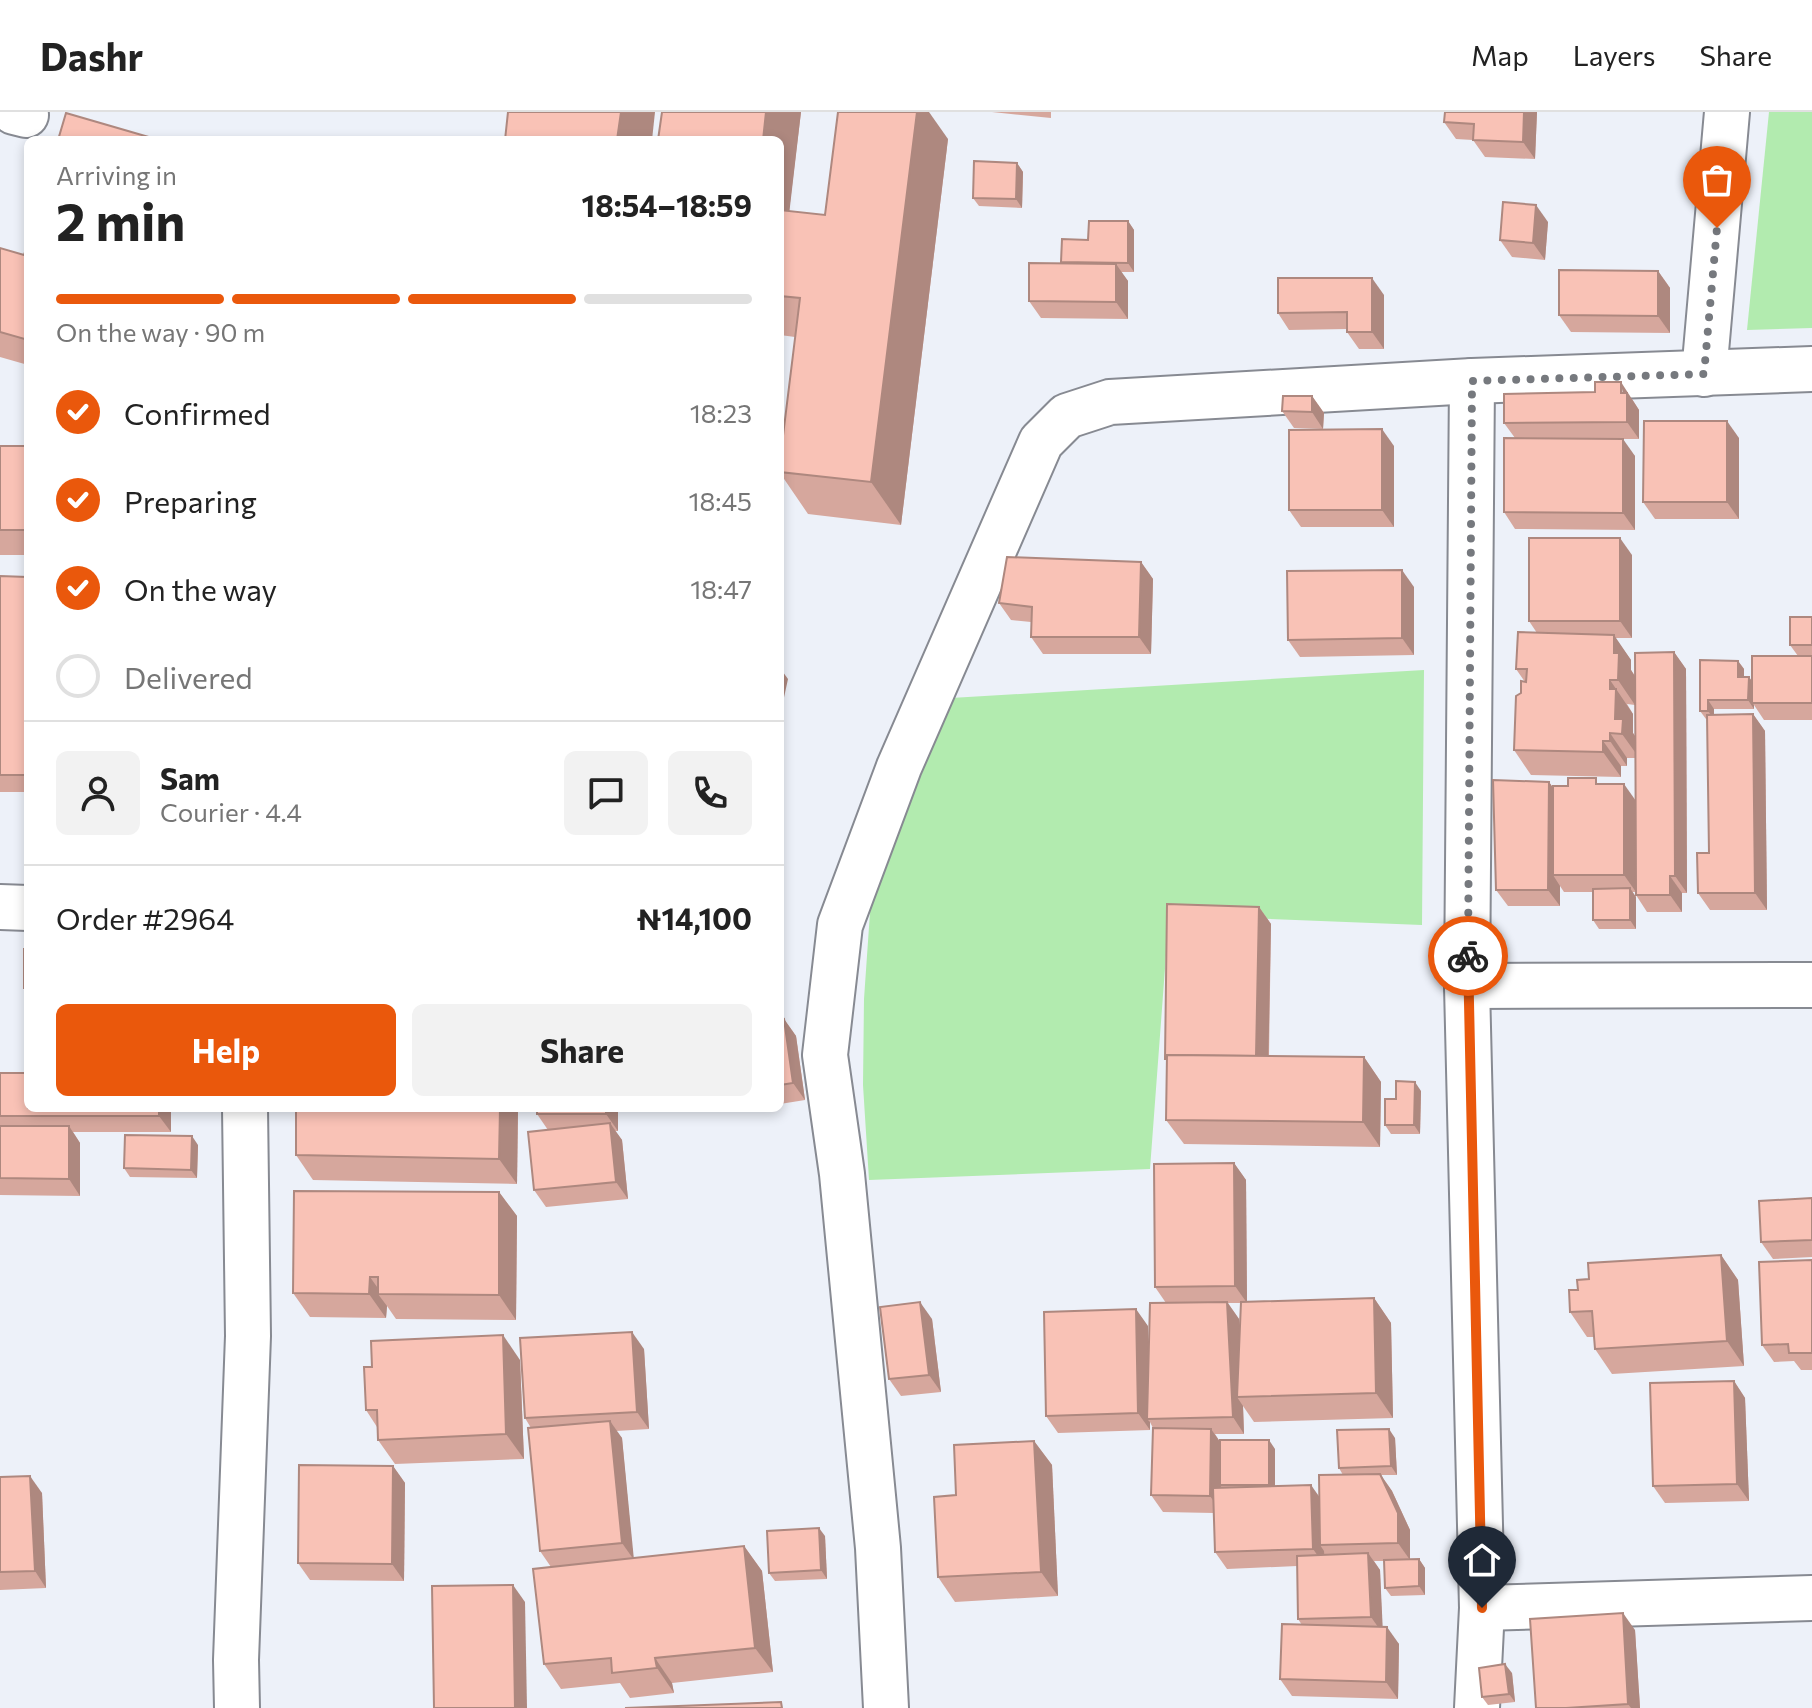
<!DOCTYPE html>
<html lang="en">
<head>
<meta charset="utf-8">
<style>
	body { margin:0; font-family:Commissioner,sans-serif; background:#f2f2f2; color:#222; height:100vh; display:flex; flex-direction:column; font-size:30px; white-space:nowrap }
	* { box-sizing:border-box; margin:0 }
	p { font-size:26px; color:#767676 }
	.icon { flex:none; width:44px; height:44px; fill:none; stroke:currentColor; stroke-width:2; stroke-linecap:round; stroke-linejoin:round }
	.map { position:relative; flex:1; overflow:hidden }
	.panel { position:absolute; left:24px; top:24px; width:760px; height:976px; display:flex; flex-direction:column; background:#fff; border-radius:12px; box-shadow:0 4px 12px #0003 }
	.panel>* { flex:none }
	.pin { position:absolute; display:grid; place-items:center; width:68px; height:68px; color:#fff; margin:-82px -34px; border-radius:50% 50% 50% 0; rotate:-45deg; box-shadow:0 0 8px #0007 }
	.pin .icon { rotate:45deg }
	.courier { position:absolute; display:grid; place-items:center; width:80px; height:80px; margin:-40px; border:6px solid #ea580c; border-radius:50%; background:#fff; color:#222; box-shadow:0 2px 10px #0007 }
	.overview em { font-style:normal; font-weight:700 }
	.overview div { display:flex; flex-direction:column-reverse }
	.overview { display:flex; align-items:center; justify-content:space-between; height:136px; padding:0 32px }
	h1 { font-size:52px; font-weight:700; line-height:60px }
	.bar { display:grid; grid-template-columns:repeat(4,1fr); gap:12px 8px; align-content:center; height:96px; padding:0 32px }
	.bar i { height:10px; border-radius:6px; background:#e0e0e0 }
	.bar .on { background:#ea580c }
	.bar p { grid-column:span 4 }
	.line { display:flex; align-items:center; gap:20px; padding:0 32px; border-top:2px solid #e0e0e0 }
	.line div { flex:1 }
	.round { display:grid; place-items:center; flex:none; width:84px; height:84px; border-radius:12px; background:#f2f2f2 }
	ol { padding:0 32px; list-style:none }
	li { display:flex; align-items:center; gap:24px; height:88px }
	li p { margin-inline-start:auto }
	li .icon { padding:8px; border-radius:50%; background:#ea580c; color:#fff; stroke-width:4 }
	li:last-child { color:#767676 }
	li i { width:44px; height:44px; border:4px solid #e0e0e0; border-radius:50% }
	.primary-button { display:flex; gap:16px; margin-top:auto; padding:16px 32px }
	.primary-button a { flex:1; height:92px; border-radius:12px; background:#ea580c; color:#fff; font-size:32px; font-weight:700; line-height:92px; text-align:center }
	.primary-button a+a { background:#f2f2f2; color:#222 }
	header { display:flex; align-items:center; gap:48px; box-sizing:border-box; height:112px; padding:0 40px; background:#fff; border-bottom:2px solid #e0e0e0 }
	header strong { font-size:38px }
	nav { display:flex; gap:44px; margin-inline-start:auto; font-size:28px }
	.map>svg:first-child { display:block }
	.green { fill:#b2ebaf }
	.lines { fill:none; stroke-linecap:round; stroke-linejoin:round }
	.minor-casing { stroke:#878a92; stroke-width:48 }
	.minor { stroke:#fff; stroke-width:44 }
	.wall { fill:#d6a79d; fill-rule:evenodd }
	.shaded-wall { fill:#ae887f }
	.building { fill:#f9c2b6; stroke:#ae887f; stroke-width:2 }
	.done { stroke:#76797e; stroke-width:8; stroke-dasharray:0 14.4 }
	.route { stroke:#ea580c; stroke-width:10 }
</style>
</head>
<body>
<header>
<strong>Dashr</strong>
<nav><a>Map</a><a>Layers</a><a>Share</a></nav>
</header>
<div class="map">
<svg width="1812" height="1596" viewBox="0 0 1812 1596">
	<rect width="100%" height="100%" fill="#edf1f9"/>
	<g class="green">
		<polygon points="1769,0 1812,0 1812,216 1747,218"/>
		<polygon points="1424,558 1422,813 1169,803 1150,1057 869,1068 863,973 864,887 871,786 951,586"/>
	</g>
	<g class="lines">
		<defs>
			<g id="minor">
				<polyline points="14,0 26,3"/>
				<polyline points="1704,262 1727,0"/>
				<polyline points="1472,269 1467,874 1482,1496 1477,1596"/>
				<polyline points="0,795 28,796"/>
				<polyline points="1467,874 1812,873"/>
				<polyline points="1482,1496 1812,1486"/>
				<polyline points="237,1596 236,1548 248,1224 245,996"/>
				<polyline points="886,1596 878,1436 842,1062 825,943 840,813 899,655 1041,330 1067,304 1110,290 1472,269 1812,257"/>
			</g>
		</defs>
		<use href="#minor" class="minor-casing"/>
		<use href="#minor" class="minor"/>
	</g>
	<g class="wall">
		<polygon points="662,0 801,0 789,99 825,103 948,27 901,413 808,402 780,361 780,348 795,225 780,223 780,28"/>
		<polygon points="992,0 1051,0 1051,6"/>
		<polygon points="1445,0 1537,0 1535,47 1485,45 1473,28 1456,27 1444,10"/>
		<polygon points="1017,51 1023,60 1022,96 979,94 973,86"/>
		<polygon points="1128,109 1134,118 1134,160 1121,160 1128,169 1128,207 1041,206 1029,189 1063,151 1061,150 1088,128"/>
		<polygon points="1548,110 1545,148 1512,145 1500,128"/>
		<polygon points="28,131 28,253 0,245 0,136 24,143"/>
		<polygon points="1658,159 1670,176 1670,221 1571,220 1559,203"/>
		<polygon points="1384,183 1384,237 1359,237 1347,220 1347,217 1289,218 1278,201"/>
		<polygon points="1312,284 1324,301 1323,317 1294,316 1282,299"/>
		<polygon points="1632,287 1639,298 1639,327 1614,327 1635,344 1635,418 1515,417 1504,400 1515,326 1504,311"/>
		<polygon points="1739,326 1739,407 1655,407 1643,390"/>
		<rect x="0" y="334" width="28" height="109"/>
		<polygon points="1394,334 1394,415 1301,415 1289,398"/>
		<path d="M1632,443V526H1615L1631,548V558L1635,564L1674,540L1686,557L1687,781H1682V800H1647L1636,783V780H1632L1636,785V817H1599L1593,808V780H1564L1560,774V794H1508L1496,778L1549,670L1553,676L1600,672L1635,688V646H1627V654H1621V665L1531,663L1514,638L1521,581L1525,570L1516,557L1537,521L1529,509ZM1627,592L1635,593V624L1633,621V602Z"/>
		<polygon points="1141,450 1153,467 1151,542 1043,542 1031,525 1031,510 1011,508 999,491"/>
		<polygon points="0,464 28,465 28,680 0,680"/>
		<polygon points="1414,475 1414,543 1300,545 1288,528"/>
		<polygon points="1812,505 1812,608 1764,608 1754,593 1754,597 1714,597 1714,603 1753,602 1765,619 1767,798 1710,798 1698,781 1709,741 1708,607 1706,607 1700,599 1738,549 1744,557 1744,565 1752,570 1798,544 1790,533"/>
		<polygon points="1259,795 1271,812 1269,944 1364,945 1381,970 1380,1035 1184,1032 1166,1008 1167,949 1165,947"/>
		<polygon points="784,907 796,924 805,988 780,992 780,908"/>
		<polygon points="0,961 171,996 171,1020 73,1020 80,1031 80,1084 0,1083"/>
		<polygon points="1421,979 1420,1022 1391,1022 1385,1013"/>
		<polygon points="518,996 517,1072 313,1068 296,1043"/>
		<polygon points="618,996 618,1019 615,1019 622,1028 628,1087 546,1095 534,1078 548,1018 537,1002"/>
		<polygon points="198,1033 197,1066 130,1065 124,1056"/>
		<path d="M1234,1051L1246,1068L1247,1190L1374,1186L1391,1211L1393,1306L1254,1310L1243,1294L1244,1322H1215L1220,1330L1275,1337V1374L1319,1385L1343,1363L1339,1356L1395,1326L1397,1363H1381L1392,1379L1410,1418V1447H1419L1425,1456V1483L1391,1484L1385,1476L1384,1449H1374L1380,1458L1382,1515L1399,1532L1398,1587L1292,1584L1280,1567L1302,1513L1298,1507L1297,1454L1227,1457L1215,1440L1214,1401L1163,1400L1151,1383L1153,1316L1150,1310V1318L1058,1321L1046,1304L1148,1214V1244L1166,1191L1155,1175ZM1228,1191H1241L1239,1218V1207Z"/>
		<polygon points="499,1080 517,1104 516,1208 396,1207 387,1194 386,1206 310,1205 293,1181"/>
		<polygon points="1812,1086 1812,1145 1773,1147 1761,1130"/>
		<polygon points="1721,1143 1738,1168 1744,1254 1612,1262 1595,1237 1594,1225 1587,1225 1570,1200 1578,1178 1589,1167"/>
		<polygon points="1812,1148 1812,1258 1801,1258 1794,1249 1774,1250 1762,1233"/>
		<polygon points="932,1207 941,1280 901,1284 889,1267"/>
		<polygon points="644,1237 649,1317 616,1319 622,1326 633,1446 744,1434 762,1459 773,1560 672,1571 674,1581 630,1586 620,1571 561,1577 544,1552 551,1455 540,1439 531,1316 525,1306"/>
		<polygon points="520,1248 524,1347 395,1352 378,1328 377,1315 366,1298"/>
		<polygon points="1734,1269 1745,1286 1749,1389 1665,1391 1653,1374"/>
		<polygon points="1034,1329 1052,1353 1058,1484 955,1490 938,1465 956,1383"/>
		<polygon points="393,1354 405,1371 404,1469 310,1468 298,1451"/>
		<polygon points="0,1365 42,1381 46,1476 0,1478"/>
		<polygon points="825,1424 827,1467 775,1469 769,1461"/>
		<polygon points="1635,1518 1640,1596 1536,1596"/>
		<polygon points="1512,1561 1515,1590 1488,1593 1482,1585"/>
	</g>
	<g class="shaded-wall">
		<polygon points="621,0 655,0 652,28 617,28"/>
		<polygon points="766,0 801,0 785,137 780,130 780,28 763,28"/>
		<polygon points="917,0 929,0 948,27 901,413 871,370"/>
		<polygon points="1524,0 1537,0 1535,47 1523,30"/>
		<polygon points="1017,51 1023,60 1022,96 1016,87"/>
		<polygon points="1536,93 1548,110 1545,148 1533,131"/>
		<polygon points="1128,109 1134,118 1134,160 1128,151"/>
		<polygon points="1116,152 1128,169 1128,207 1116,190"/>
		<polygon points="1658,159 1670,176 1670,221 1658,204"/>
		<polygon points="1372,166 1384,183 1384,237 1372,220"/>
		<polygon points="1621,270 1639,298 1639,327 1627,310"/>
		<polygon points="1312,284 1324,301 1323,317 1312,300"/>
		<polygon points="1727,309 1739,326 1739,407 1727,390"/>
		<polygon points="1382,317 1394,334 1394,415 1382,398"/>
		<polygon points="1623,327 1635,344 1635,418 1623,401"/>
		<polygon points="1620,426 1632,443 1632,526 1620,509"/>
		<polygon points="1141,450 1153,467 1151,542 1139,525"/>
		<polygon points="1402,458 1414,475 1414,543 1402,526"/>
		<polygon points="28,465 28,667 25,663"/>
		<polygon points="1614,523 1631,548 1631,558 1636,566 1635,593 1618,568 1614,541"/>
		<polygon points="1674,540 1686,557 1687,781 1675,764"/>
		<polygon points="1738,549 1744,557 1744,573 1738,565"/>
		<polygon points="780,556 788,567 780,604"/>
		<polygon points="1749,565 1755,573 1752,591 1754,593 1754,597 1748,588"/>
		<polygon points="1610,568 1633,602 1633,621 1640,632 1640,647 1622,622 1615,607 1610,577"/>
		<polygon points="1708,588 1714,597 1714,607 1708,599"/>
		<polygon points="1753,602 1765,619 1767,798 1755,781"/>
		<polygon points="1610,621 1627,646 1627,654 1610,629"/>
		<polygon points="1603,629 1621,654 1621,665 1603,640"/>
		<polygon points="1549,670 1561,687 1553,763 1560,774 1560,794 1548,778"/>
		<polygon points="1624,672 1636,689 1636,780 1624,763"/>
		<polygon points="1670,764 1682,781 1682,800 1670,783"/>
		<polygon points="1630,776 1636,785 1636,817 1630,808"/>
		<polygon points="1259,795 1271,812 1268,964 1256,947"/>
		<polygon points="784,907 796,924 805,988 793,971"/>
		<polygon points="1364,945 1381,970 1380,1035 1363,1010"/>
		<polygon points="1415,970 1421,979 1420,1022 1414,1013"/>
		<polygon points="159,996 171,996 171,1020 159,1004"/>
		<polygon points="500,996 518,996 517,1072 499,1047"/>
		<polygon points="606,996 618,996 618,1019 606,1002"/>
		<polygon points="610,1011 622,1028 628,1087 616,1070"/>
		<polygon points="69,1014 80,1031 80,1084 69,1067"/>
		<polygon points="192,1024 198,1033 197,1066 191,1058"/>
		<polygon points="1234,1051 1246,1068 1247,1191 1235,1174"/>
		<polygon points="499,1080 517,1104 516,1208 499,1183"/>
		<polygon points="1721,1143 1738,1168 1744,1254 1727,1229"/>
		<polygon points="370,1165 382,1182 378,1182 387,1194 386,1206 369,1182"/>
		<polygon points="1374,1186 1391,1211 1393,1306 1376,1281"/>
		<polygon points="920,1190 932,1207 941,1280 929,1263"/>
		<polygon points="1227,1190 1239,1207 1243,1285 1237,1285 1243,1294 1244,1322 1233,1305"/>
		<polygon points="1136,1197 1148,1214 1149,1307 1147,1307 1150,1310 1150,1318 1138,1301"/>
		<polygon points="632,1220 644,1237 649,1317 637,1300"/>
		<polygon points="503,1223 520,1248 524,1347 506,1322"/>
		<polygon points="1734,1269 1745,1286 1749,1389 1737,1372"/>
		<polygon points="610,1309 622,1326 634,1448 622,1431"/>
		<polygon points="1211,1317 1223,1334 1220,1373 1222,1376 1222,1401 1210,1384"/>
		<polygon points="1389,1317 1395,1326 1397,1363 1391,1354"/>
		<polygon points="1269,1328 1275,1337 1275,1382 1269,1373"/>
		<polygon points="1034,1329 1052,1353 1058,1484 1041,1460"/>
		<polygon points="393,1354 405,1371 404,1469 392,1452"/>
		<polygon points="1380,1362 1392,1379 1410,1418 1410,1448 1398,1431"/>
		<polygon points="30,1364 42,1381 46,1476 35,1459"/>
		<polygon points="1311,1373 1323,1390 1320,1433 1324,1439 1325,1454 1313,1437"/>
		<polygon points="819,1416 825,1424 827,1467 821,1458"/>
		<polygon points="744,1434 762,1459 773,1560 755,1536"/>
		<polygon points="1368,1441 1380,1458 1383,1522 1371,1505"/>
		<polygon points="1419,1447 1425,1456 1425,1483 1419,1474"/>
		<polygon points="513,1473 525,1490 527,1596 515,1596"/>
		<polygon points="1623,1501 1635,1518 1640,1596 1631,1596 1628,1592"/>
		<polygon points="1387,1515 1399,1532 1398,1587 1386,1570"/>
		<polygon points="655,1546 672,1571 674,1581 657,1556"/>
		<polygon points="1505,1552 1512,1561 1515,1590 1509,1582"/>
	</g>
	<g class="building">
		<polygon points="508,0 621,0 617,28 505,28"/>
		<polygon points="662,0 766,0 763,28 658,28"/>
		<polygon points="838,0 917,0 871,370 780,360 780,348 800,186 780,184 780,98 825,103"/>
		<polygon points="1445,0 1524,0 1523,30 1473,28 1474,12 1444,10"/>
		<polygon points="66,1 159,28 58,28"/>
		<polygon points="974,49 1017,51 1016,87 973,86"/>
		<polygon points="1503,90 1536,93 1533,131 1500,128"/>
		<polygon points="1089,109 1128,109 1128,151 1061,150 1062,127 1088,128"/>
		<polygon points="28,131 28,228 0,220 0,136 24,143"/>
		<polygon points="1029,151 1116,152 1116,190 1029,189"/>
		<polygon points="1559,158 1658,159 1658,204 1559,203"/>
		<polygon points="1278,166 1372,166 1372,220 1347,220 1347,200 1278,201"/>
		<polygon points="1595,270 1621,270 1621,281 1627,281 1627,310 1504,311 1504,282 1595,280"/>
		<polygon points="1283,284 1312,284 1312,300 1282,299"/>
		<polygon points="1644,309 1727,309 1727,390 1643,390"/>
		<polygon points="1382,317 1382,398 1289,398 1289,318"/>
		<polygon points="1504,326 1623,327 1623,401 1504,400"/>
		<rect x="0" y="334" width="28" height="84"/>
		<rect x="1529" y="426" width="91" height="83"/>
		<polygon points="1007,445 1141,450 1139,525 1031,525 1032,495 999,491"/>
		<polygon points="1402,458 1402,526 1288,528 1287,459"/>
		<polygon points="0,464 27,465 25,663 0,663"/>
		<rect x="1790" y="505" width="22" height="28"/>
		<polygon points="1518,520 1614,523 1614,541 1619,541 1618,568 1610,568 1610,577 1616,577 1615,607 1623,607 1622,622 1610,621 1610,629 1603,629 1603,640 1514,638 1516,584 1521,581 1521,569 1526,570 1527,557 1516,557"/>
		<polygon points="1674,540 1675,764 1670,764 1670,783 1636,783 1635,541"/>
		<rect x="1752" y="544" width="60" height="47"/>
		<polygon points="1700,548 1738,549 1738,565 1749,565 1748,588 1708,588 1708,599 1700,599"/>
		<polygon points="1753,602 1755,781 1698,781 1697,741 1709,741 1707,603"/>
		<polygon points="1568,666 1596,666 1596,672 1624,672 1624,763 1553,763 1553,674 1568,674"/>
		<polygon points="1493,668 1549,670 1548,778 1496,778"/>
		<polygon points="1630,776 1630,808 1593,808 1593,777"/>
		<polygon points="1167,792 1259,795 1256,944 1167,943 1167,947 1165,947"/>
		<rect x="24" y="837" width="4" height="39"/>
		<polygon points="784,907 793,971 780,973 780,908"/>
		<polygon points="1167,943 1364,945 1363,1010 1166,1008"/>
		<polygon points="0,961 28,961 28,996 159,996 159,1004 0,1004"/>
		<polygon points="1396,969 1415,970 1414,1013 1385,1013 1385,987 1396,987"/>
		<polygon points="296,996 500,996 499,1047 296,1043"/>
		<rect x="537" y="996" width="69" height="6"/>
		<polygon points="610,1011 616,1070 534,1078 528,1020"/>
		<polygon points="0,1014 69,1014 69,1067 0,1066"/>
		<polygon points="125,1023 192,1024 191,1058 124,1056"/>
		<polygon points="1234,1051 1235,1174 1155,1175 1154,1052"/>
		<polygon points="294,1079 499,1080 499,1183 378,1182 378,1165 370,1165 369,1182 293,1181"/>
		<polygon points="1812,1086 1812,1128 1761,1130 1759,1089"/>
		<polygon points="1721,1143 1727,1229 1595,1237 1592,1199 1570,1200 1569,1178 1578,1178 1577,1168 1589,1167 1588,1151"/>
		<polygon points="1812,1148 1812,1241 1789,1241 1788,1232 1762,1233 1759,1150"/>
		<polygon points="1374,1186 1376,1281 1237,1285 1241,1190"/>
		<polygon points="920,1190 929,1263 889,1267 880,1195"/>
		<polygon points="1227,1190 1233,1305 1147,1307 1150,1191"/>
		<polygon points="1136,1197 1138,1301 1046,1304 1044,1200"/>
		<polygon points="632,1220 637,1300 525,1306 520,1226"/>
		<polygon points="503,1223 506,1322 378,1328 377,1298 366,1298 364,1255 372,1255 371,1229"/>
		<polygon points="1734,1269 1737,1372 1653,1374 1650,1271"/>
		<polygon points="610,1309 622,1431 540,1439 528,1316"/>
		<polygon points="1153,1316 1211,1317 1210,1384 1151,1383"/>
		<polygon points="1389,1317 1391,1354 1339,1356 1337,1318"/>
		<rect x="1220" y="1328" width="49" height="45"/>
		<polygon points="1034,1329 1041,1460 938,1465 934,1385 956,1383 954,1333"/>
		<polygon points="299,1353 393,1354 392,1452 298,1451"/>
		<polygon points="1380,1362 1398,1401 1398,1431 1320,1433 1319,1363"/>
		<polygon points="30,1364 35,1459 0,1460 0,1365"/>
		<polygon points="1311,1373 1313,1437 1215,1440 1213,1376"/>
		<polygon points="819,1416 821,1458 769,1461 767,1419"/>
		<polygon points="744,1434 755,1536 655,1546 657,1556 612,1561 611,1546 544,1552 533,1457"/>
		<polygon points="1368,1441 1371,1505 1298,1507 1297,1444"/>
		<polygon points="1419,1447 1419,1474 1385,1476 1384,1448"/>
		<polygon points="513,1473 515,1596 434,1596 432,1474"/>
		<polygon points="1623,1501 1628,1592 1566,1596 1536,1596 1530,1507"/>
		<polygon points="1282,1512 1387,1515 1386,1570 1280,1567"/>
		<polygon points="1505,1552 1509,1582 1482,1585 1479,1556"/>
		<polygon points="781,1590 782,1596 625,1596"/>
	</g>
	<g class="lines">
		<polyline class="done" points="1468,844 1472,269 1704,262 1717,116"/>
		<polyline class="route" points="1468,844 1482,1496"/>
	</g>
</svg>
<div class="pin" style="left:1717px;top:116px;background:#ea580c"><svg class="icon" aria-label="bag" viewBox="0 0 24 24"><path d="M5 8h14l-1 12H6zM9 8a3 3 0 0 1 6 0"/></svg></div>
<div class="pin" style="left:1482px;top:1496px;background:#1f2937"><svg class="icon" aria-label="home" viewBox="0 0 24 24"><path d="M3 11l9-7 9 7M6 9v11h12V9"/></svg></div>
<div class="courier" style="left:1468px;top:844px"><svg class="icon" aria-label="bike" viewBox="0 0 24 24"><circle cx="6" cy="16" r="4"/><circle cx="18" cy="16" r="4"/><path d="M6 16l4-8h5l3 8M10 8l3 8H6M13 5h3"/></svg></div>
<section class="panel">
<div class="overview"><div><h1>2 min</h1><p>Arriving in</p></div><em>18:54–18:59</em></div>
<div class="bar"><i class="on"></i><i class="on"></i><i class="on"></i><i></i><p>On the way · 90 m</p></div>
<ol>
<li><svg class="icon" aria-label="check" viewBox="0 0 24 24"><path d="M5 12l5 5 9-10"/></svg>Confirmed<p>18:23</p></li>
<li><svg class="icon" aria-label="check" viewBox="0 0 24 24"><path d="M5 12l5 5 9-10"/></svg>Preparing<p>18:45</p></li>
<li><svg class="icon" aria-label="check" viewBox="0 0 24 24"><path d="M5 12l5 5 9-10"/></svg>On the way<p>18:47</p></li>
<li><i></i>Delivered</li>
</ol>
<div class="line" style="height:144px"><a class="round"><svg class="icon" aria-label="person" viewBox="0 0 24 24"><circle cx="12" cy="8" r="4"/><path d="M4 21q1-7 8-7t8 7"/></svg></a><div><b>Sam</b><p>Courier · 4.4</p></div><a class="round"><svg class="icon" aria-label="chat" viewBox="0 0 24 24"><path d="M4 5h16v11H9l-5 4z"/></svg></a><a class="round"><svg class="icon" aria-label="phone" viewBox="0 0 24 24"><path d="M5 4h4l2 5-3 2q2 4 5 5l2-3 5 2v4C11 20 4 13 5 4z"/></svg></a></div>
<div class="line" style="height:104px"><div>Order #2964</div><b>₦14,100</b></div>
<div class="primary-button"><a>Help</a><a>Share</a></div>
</section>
</div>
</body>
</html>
